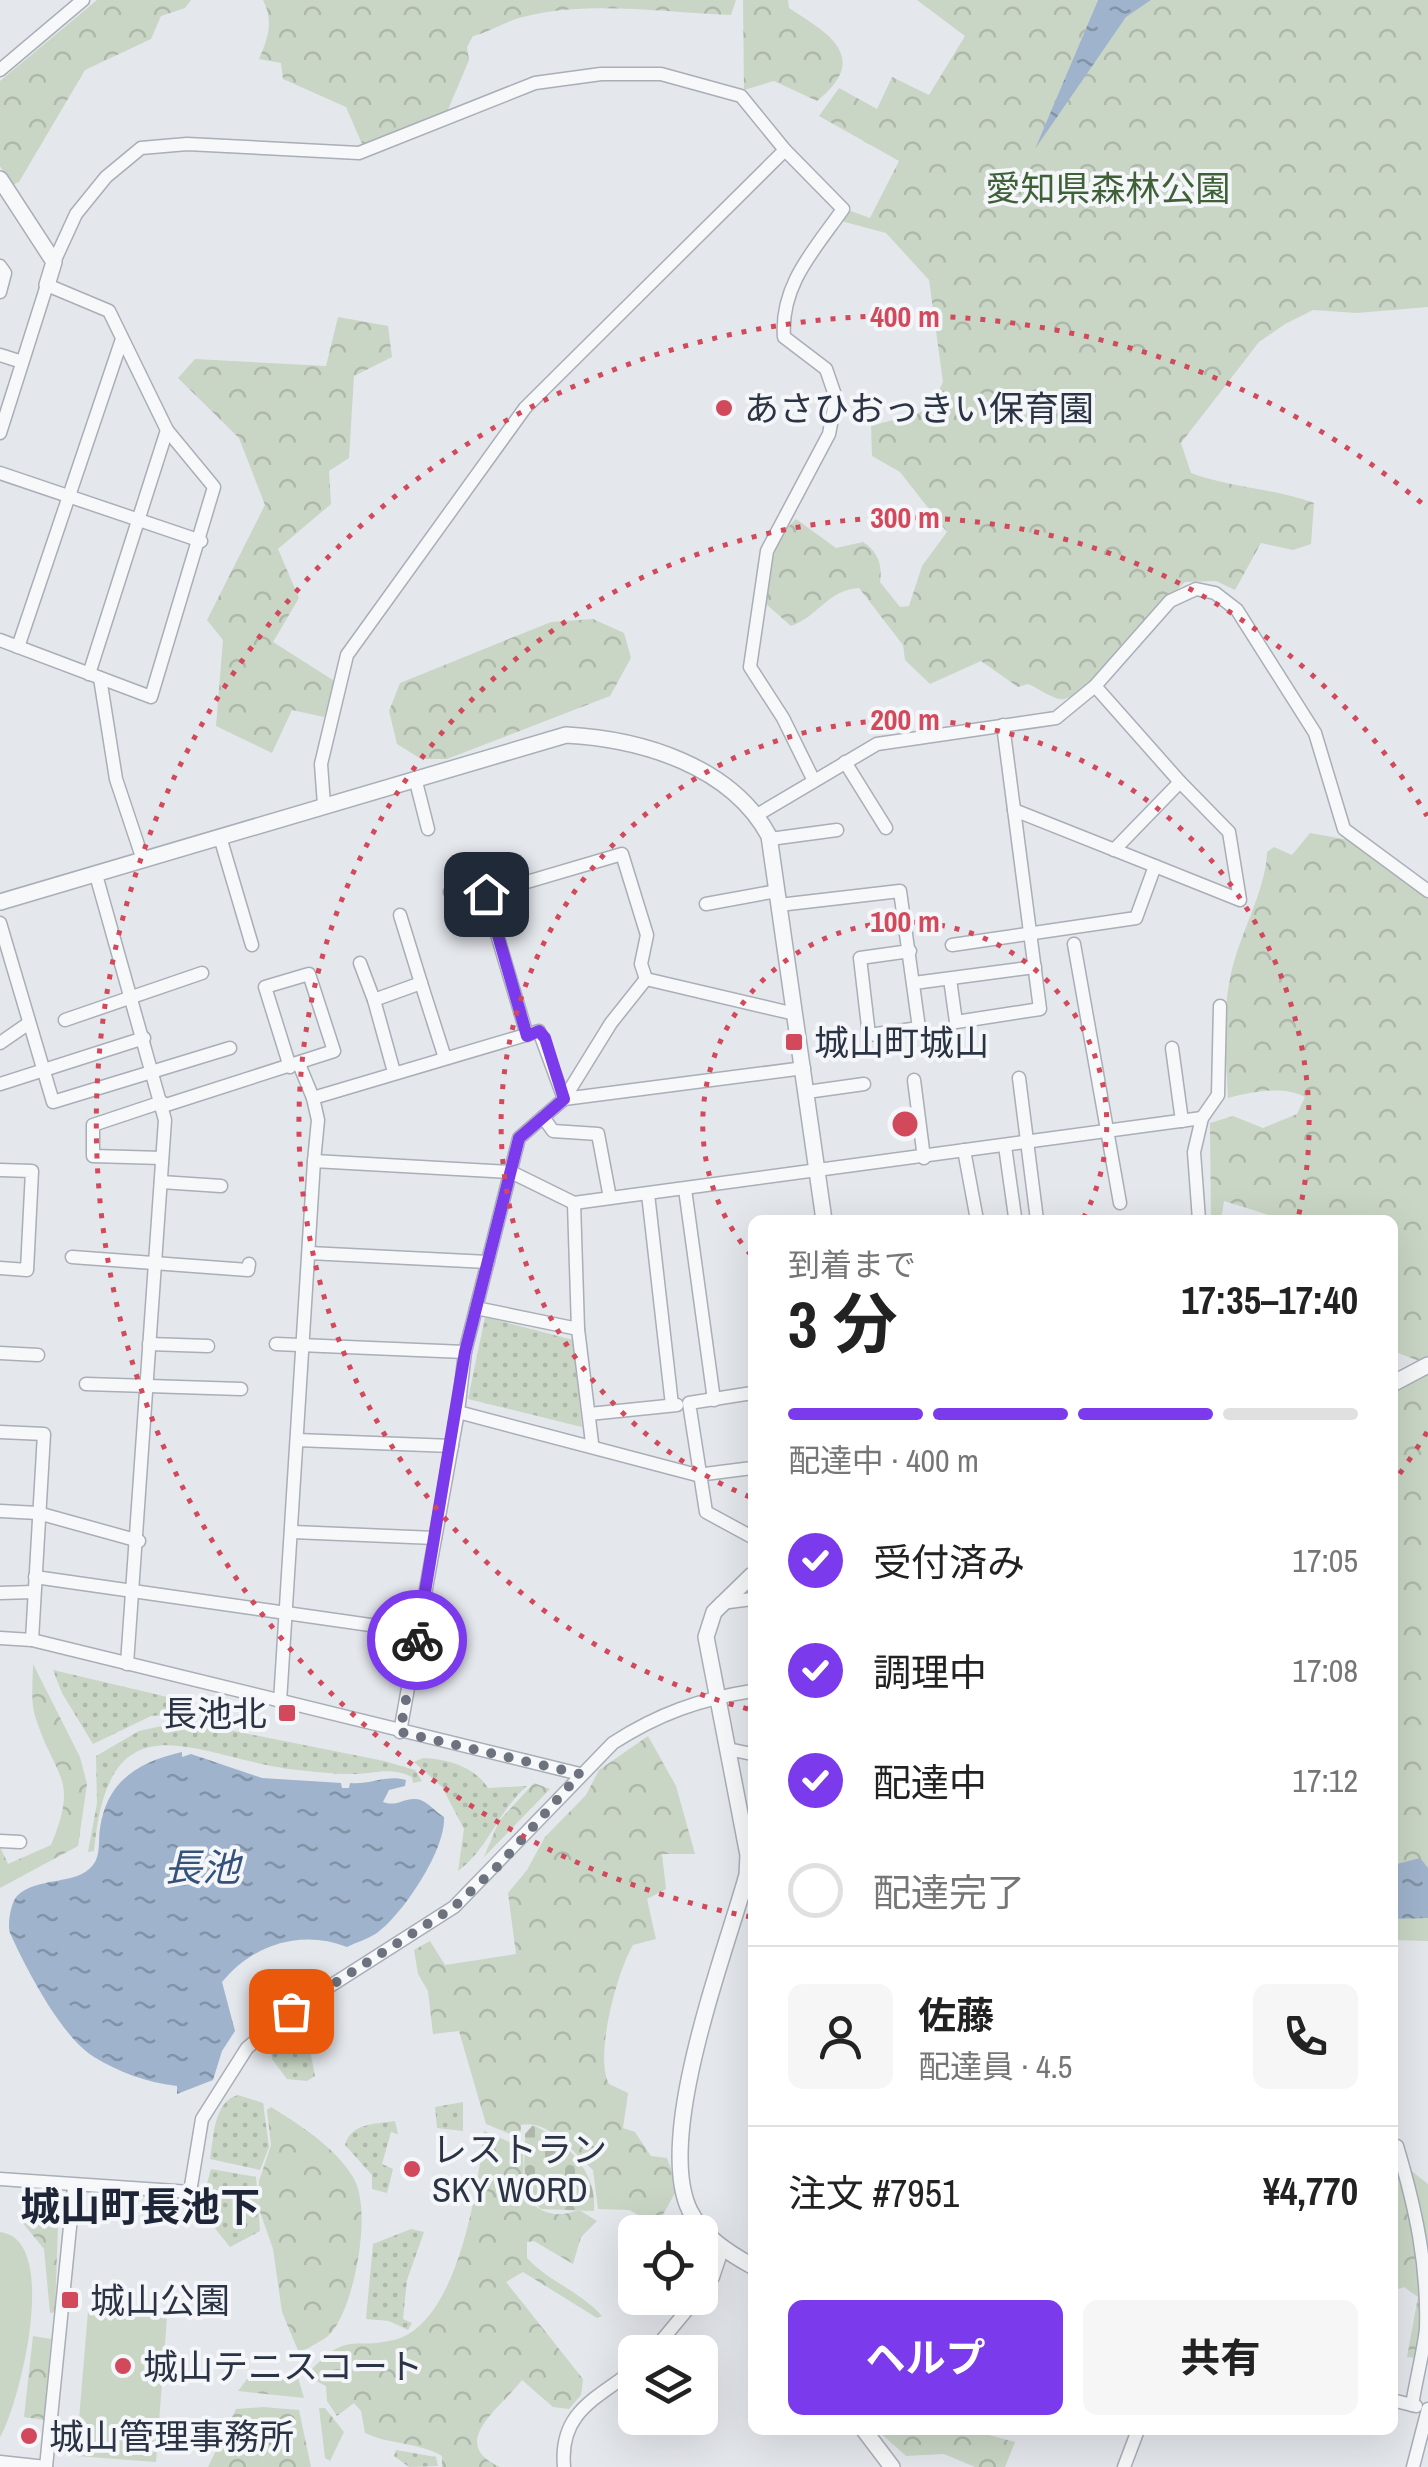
<!DOCTYPE html>
<html lang="ja">
<head>
<meta charset="utf-8">
<style>
	body { margin:0; font-family:"Archivo Narrow","Noto Sans JP",sans-serif; background:#f6f6f6; color:#222; height:100vh; display:flex; flex-direction:column; font-size:38px; white-space:nowrap }
	* { box-sizing:border-box; margin:0 }
	p { font-size:32px; color:#767676 }
	.icon { flex:none; width:55px; height:55px; fill:none; stroke:currentColor; stroke-width:2; stroke-linecap:round; stroke-linejoin:round }
	.map { position:relative; flex:1; overflow:hidden }
	.details { position:absolute; left:748px; top:1215px; width:650px; height:1220px; display:flex; flex-direction:column; background:#fff; border-radius:15px; box-shadow:0 10px 40px #0002 }
	.details>* { flex:none }
	.fabs { position:absolute; left:618px; top:2215px; display:grid; gap:20px }
	.fabs a { display:grid; place-items:center; width:100px; height:100px; border-radius:15px; background:#fff; box-shadow:0 10px 40px #0002; font-size:50px }
	.pin { position:absolute; display:grid; place-items:center; width:85px; height:85px; color:#fff; margin:-42px; border-radius:20px; box-shadow:0 5px 15px #0006 }
	.courier { position:absolute; display:grid; place-items:center; width:100px; height:100px; margin:-50px; border:8px solid #7c3aed; border-radius:50%; background:#fff; color:#222; box-shadow:0 2px 12px #0007 }
	.summary em { font-style:normal; font-weight:700 }
	.summary div { display:flex; flex-direction:column-reverse }
	.summary { display:flex; align-items:center; justify-content:space-between; height:170px; padding:0 40px }
	h1 { font-size:65px; font-weight:700; line-height:75px }
	.bar { display:grid; grid-template-columns:repeat(4,1fr); gap:15px 10px; align-content:center; height:120px; padding:0 40px }
	.bar i { height:12px; border-radius:8px; background:#e0e0e0 }
	.bar .on { background:#7c3aed }
	.bar p { grid-column:span 4 }
	.line { display:flex; align-items:center; gap:25px; padding:0 40px; border-top:2px solid #e0e0e0 }
	.line div { flex:1 }
	.round { display:grid; place-items:center; flex:none; width:105px; height:105px; border-radius:15px; background:#f6f6f6 }
	ol { padding:0 40px; list-style:none }
	li { display:flex; align-items:center; gap:30px; height:110px }
	li p { margin-inline-start:auto }
	li .icon { padding:10px; border-radius:50%; background:#7c3aed; color:#fff; stroke-width:4 }
	li:last-child { color:#767676 }
	li i { width:55px; height:55px; border:5px solid #e0e0e0; border-radius:50% }
	.button { display:flex; gap:20px; margin-top:auto; padding:20px 40px }
	.button a { flex:1; height:115px; border-radius:15px; background:#7c3aed; color:#fff; font-size:40px; font-weight:700; line-height:115px; text-align:center }
	.button a+a { background:#f6f6f6; color:#222 }
	.map>svg:first-child { display:block }
	.grass { fill:url(#grass-dots) }
	.forest { fill:url(#forest-crowns) }
	.cemetery { fill:url(#cemetery-stones) }
	.pitch { fill:#c9d6c5 }
	.water { fill:url(#water-ripples) }
	.lines { fill:none; stroke-linecap:round; stroke-linejoin:round }
	.minor-casing { stroke:#a9aeb7; stroke-width:15 }
	.tertiary-casing { stroke:#a9aeb7; stroke-width:18 }
	.minor { stroke:#f7f8fa; stroke-width:12 }
	.tertiary { stroke:#f7f8fa; stroke-width:15 }
	.done { stroke:#6c737f; stroke-width:10; stroke-dasharray:0 18 }
	.route { stroke:#7c3aed; stroke-width:12 }
	.ring { fill:none; stroke:#d1495b; stroke-width:5; stroke-dasharray:5 10 }
	.poi-dot { fill:#d1495b; stroke:#f4f6f9; stroke-width:4 }
	.labels { text-anchor:middle; dominant-baseline:central; stroke-width:8; stroke-linejoin:round; paint-order:stroke }
	.park-label { font-size:35px; fill:#3f6138; stroke:#f4f6f9 }
	.poi-label { font-size:35px; fill:#2b3445; stroke:#f4f6f9; text-anchor:start }
	.water-label { font-size:38px; font-style:italic; fill:#34527a; stroke:#f4f6f9 }
	.quarter-label { font-size:40px; font-weight:bold; fill:#1d2536; stroke:#f4f6f9 }
	.centre { fill:#d1495b; stroke:#f4f6f9; stroke-width:5 }
	.ring-label { font-size:30px; text-anchor:middle; font-weight:bold; fill:#d1495b; stroke:#f4f6f9; stroke-width:8; stroke-linejoin:round; paint-order:stroke }
</style>
</head>
<body>
<div class="map">
<svg width="1428" height="2467" viewBox="0 0 1428 2467">
	<defs>
		<pattern id="grass-dots" width="8" height="8" patternUnits="userSpaceOnUse" patternTransform="scale(2.5)"><rect width="8" height="8" fill="#c9d6c5"/><path d="M2 2h.1M6 6h.1" fill="none" stroke="#adb8ab" stroke-width="1.8" stroke-linecap="round"/></pattern>
		<pattern id="forest-crowns" width="20" height="18" patternUnits="userSpaceOnUse" patternTransform="scale(2.5)"><rect width="20" height="18" fill="#c9d6c5"/><path d="M2 6a3 3 0 1 1 6 0M12 15a3 3 0 1 1 6 0" fill="none" stroke="#adb8ab"/></pattern>
		<pattern id="cemetery-stones" width="16" height="16" patternUnits="userSpaceOnUse" patternTransform="scale(2.5)"><rect width="16" height="16" fill="#c9d6c5"/><path d="M2 7V4a2 2 0 0 1 4 0v3zM10 15v-3a2 2 0 0 1 4 0v3z" fill="#adb8ab"/></pattern>
		<pattern id="water-ripples" width="26" height="14" patternUnits="userSpaceOnUse" patternTransform="scale(2.5)"><rect width="26" height="14" fill="#9fb4cc"/><path d="M2 4q2-2 4 0t4 0M15 11q2-2 4 0t4 0" fill="none" stroke="#8293a7"/></pattern>
	</defs>
	<rect width="100%" height="100%" fill="#e4e7ec"/>
	<g class="grass">
		<polygon points="485,1317 573,1340 582,1427 468,1399"/>
		<polygon points="53,1670 193,1703 193,1713 151,1716 93,1744 62,1693"/>
		<path d="M184,1721L384,1761L415,1770L422,1781L413,1783L412,1777C390,1766 374,1774 352,1774C334,1774 316,1772 298,1770C196,1759 109,1688 94,1851L88,1852L97,1803L96,1756L139,1731Z"/>
		<path d="M423,1758C448,1759 475,1767 488,1788L527,1786C497,1812 489,1848 458,1871L464,1829L442,1787L414,1762Z"/>
		<polygon points="305,2025 315,2076 307,2081 287,2079 272,2059 270,2041"/>
		<path d="M238,2095L263,2103L269,2147L260,2170L210,2159C214,2137 213,2102 238,2095Z"/>
		<polygon points="463,2102 463,2131 437,2128 435,2107"/>
		<path d="M395,2121L398,2134L391,2132L382,2164L393,2169L387,2193L372,2189V2175L345,2145C351,2123 375,2124 395,2121Z"/>
		<polygon points="211,2169 256,2177 260,2231 230,2247 197,2206 202,2202"/>
		<polygon points="411,2229 424,2232 407,2280 403,2319 412,2323 408,2330 389,2321 366,2319 373,2244"/>
		<polygon points="396,2450 436,2457 438,2466 409,2467 394,2456"/>
	</g>
	<g class="forest">
		<polygon points="97,0 191,0 185,8 161,16 151,39 85,70 19,182 12,185 0,166 0,81"/>
		<path d="M263,0H736L731,15C663,13 590,0 523,17C506,21 490,32 473,36L467,47L469,60L447,112L362,144L346,107L283,79L281,63L259,59C268,38 274,21 263,0Z"/>
		<path d="M743,0H788L789,8C829,34 871,57 817,101L774,81L744,90Z"/>
		<path d="M917,0H1098L1038,143L1126,16L1151,0H1428V307L1357,313L1313,310L1285,324L1259,342L1181,443L1191,473C1231,488 1273,488 1314,503L1311,544L1293,550L1261,543L1235,590L1216,581L1185,582C1153,611 1104,689 1064,699C1054,701 1039,688 1028,684L1018,687L981,661L930,684L905,660L903,645L859,588C827,590 818,617 791,626L766,604C771,571 770,543 796,519L836,548L863,542C877,550 883,566 880,582L900,607L909,606L922,566L947,532L900,472L872,456L871,426L919,413L931,406L943,382L929,280L886,233L841,221L848,210L870,218L899,161L819,116L839,88L877,109L892,77L929,95L965,36Z"/>
		<polygon points="338,317 388,326 392,357 354,376 349,458 329,471 331,504 278,549 299,598 273,642 336,682 324,717 292,710 272,753 216,726 223,640 207,620 265,505 239,438 178,378 195,359 326,366"/>
		<polygon points="593,619 624,633 631,658 610,696 447,759 421,759 397,744 389,711 400,683 551,622"/>
		<path d="M1310,833L1355,841L1428,893V1358L1419,1361L1393,1351L1392,1220H1285L1224,1201L1221,1220H1211L1210,1123L1233,1116L1263,1128L1297,1114L1305,1097C1284,1085 1250,1092 1228,1098C1226,1060 1222,1016 1230,979C1238,935 1266,892 1267,852L1274,847L1292,855Z"/>
		<polygon points="1428,1375 1428,1941 1392,1940 1392,1393"/>
		<path d="M33,1664L80,1757L87,1784L78,1846L0,1888V1847L8,1864L51,1845C79,1777 56,1780 36,1719C30,1703 33,1681 33,1664Z"/>
		<path d="M648,1736L676,1786L695,1854H662L666,1889L647,1899L656,1939L633,1945C617,1972 594,2056 609,2084L628,2093L623,2128L635,2132L651,2156L667,2158L678,2188L657,2225L629,2210L598,2209L593,2170C573,2153 550,2119 521,2125L520,2138L486,2124L459,2031L433,2034L428,1991L418,1974L414,1950L430,1941L445,1965L516,1954L508,1893L527,1870L545,1837L586,1795L599,1770Z"/>
		<polygon points="534,1783 550,1789 484,1857 499,1821"/>
		<path d="M271,2107C300,2125 335,2147 353,2177C373,2209 355,2305 331,2333C324,2341 308,2347 299,2353L282,2312L273,2249L258,2206L259,2181L271,2145L267,2110Z"/>
		<path d="M484,2131L523,2148L524,2197C542,2213 554,2219 579,2210L597,2221L581,2237L573,2264L534,2241L527,2242V2258C549,2282 580,2291 602,2316L597,2318L523,2272L506,2282L583,2379L581,2395L569,2409L553,2407L522,2380C502,2407 446,2443 500,2467H442V2456C419,2442 390,2445 365,2433L361,2411L354,2403L337,2416L327,2401L326,2386L312,2379V2369C349,2331 351,2350 394,2340C458,2324 478,2188 484,2131Z"/>
		<polygon points="1392,2147 1395,2158 1428,2184 1428,2359 1407,2357 1418,2297 1404,2287 1393,2291"/>
		<polygon points="17,2216 58,2226 55,2312 50,2313 44,2249"/>
		<polygon points="33,2336 51,2339 44,2420 24,2417"/>
		<polygon points="297,2374 304,2398 238,2391 247,2379"/>
		<polygon points="263,2407 299,2410 311,2467 208,2467 236,2409"/>
		<polygon points="319,2408 325,2408 344,2432 330,2461 325,2458"/>
		<polygon points="877,2430 970,2430 1015,2442 1005,2467 975,2467 944,2454 906,2456"/>
	</g>
	<path class="cemetery" d="M533,2125C566,2141 598,2172 594,2211L541,2209C517,2189 526,2162 525,2134Z"/>
	<g class="pitch">
		<path d="M0,2232C61,2239 20,2402 0,2437Z"/>
		<polygon points="88,2311 167,2317 156,2462 76,2456"/>
	</g>
	<g class="water">
		<polygon points="1098,0 1151,0 1126,17 1035,149"/>
		<path d="M182,1752V1757L191,1754L262,1778L341,1783L342,1788H349L350,1783C370,1785 388,1774 406,1780L405,1786L389,1790L383,1802C397,1807 403,1798 416,1799C427,1800 435,1812 444,1817C446,1850 403,1914 377,1933C368,1939 357,1942 347,1947C302,1929 253,1944 222,1982L235,2031L222,2051L213,2080L177,2094V2086C145,2082 119,2072 94,2057C60,2036 24,1964 10,1933C7,1925 11,1902 17,1896C37,1876 77,1886 93,1865C101,1855 98,1840 100,1828C107,1781 138,1762 182,1752Z"/>
		<polygon points="1420,1858 1428,1868 1428,1918 1393,1919 1393,1865"/>
	</g>
	<g class="lines">
		<defs>
			<g id="minor">
				<polyline points="0,70 83,0"/>
				<path d="M54,262L76,214L106,177L141,148L187,144L359,153L535,83L601,74H661L741,96L785,150L843,209C815,249 780,285 784,337L826,369L836,398L829,434L767,551L750,667L783,718L813,779"/>
				<polyline points="0,266 5,273 0,292"/>
				<polyline points="0,355 22,362"/>
				<polyline points="0,433 47,285 109,311 167,430 214,487 151,697 0,640"/>
				<polyline points="0,473 201,541"/>
				<polyline points="18,647 121,342"/>
				<polyline points="89,674 167,430"/>
				<polyline points="100,678 116,779 143,860"/>
				<polyline points="1095,686 1180,782"/>
				<polyline points="845,762 886,828"/>
				<polyline points="415,778 428,829"/>
				<polyline points="324,805 321,764 347,655 525,408 785,150"/>
				<polyline points="757,815 877,744 1056,718 1095,686 1170,601 1196,589 1215,593 1237,610 1315,733 1344,829 1428,891"/>
				<polyline points="220,837 252,945"/>
				<polyline points="770,839 837,830"/>
				<polyline points="1114,850 1180,782 1229,832 1240,900 1155,866"/>
				<polyline points="96,875 165,1120 127,1664"/>
				<polyline points="450,892 482,884 527,1035"/>
				<polyline points="486,894 622,854 647,935 641,964 646,979"/>
				<polyline points="706,904 777,891"/>
				<polyline points="779,905 900,891 919,1028 869,1035 860,958 910,951"/>
				<polyline points="400,915 421,983"/>
				<polyline points="0,923 53,1102 230,1048"/>
				<polyline points="1074,944 1120,1203"/>
				<polyline points="952,945 1136,918 1155,866 1014,810"/>
				<polyline points="360,963 374,1000"/>
				<polyline points="646,979 795,1014"/>
				<polyline points="950,979 956,1022 1040,1009 1003,725"/>
				<polyline points="914,983 1035,967"/>
				<polyline points="65,1020 202,973"/>
				<polyline points="0,1043 29,1023"/>
				<polyline points="1172,1048 1182,1121"/>
				<polyline points="299,1064 313,1098"/>
				<polyline points="394,1072 374,1000 421,983 445,1058"/>
				<polyline points="1019,1078 1037,1220"/>
				<polyline points="914,1080 924,1158"/>
				<polyline points="0,1084 144,1038"/>
				<polyline points="807,1092 864,1084"/>
				<polyline points="564,1099 804,1068"/>
				<polyline points="162,1102 93,1125 93,1156 162,1158"/>
				<polyline points="163,1106 334,1051 309,974 265,987 290,1067"/>
				<polyline points="543,1117 553,1131 598,1134 610,1198"/>
				<polyline points="1005,1146 1015,1217"/>
				<polyline points="964,1150 977,1220"/>
				<polyline points="314,1161 318,1120 313,1098 539,1031 564,1099"/>
				<polyline points="0,1170 32,1171 27,1270 0,1268"/>
				<polyline points="161,1182 221,1186"/>
				<polyline points="685,1189 714,1400"/>
				<polyline points="648,1194 672,1405"/>
				<polyline points="574,1203 578,1329 592,1443"/>
				<polyline points="1199,1220 1194,1152 1202,1118 1218,1095 1220,1006"/>
				<polyline points="309,1253 488,1262"/>
				<polyline points="72,1257 248,1270 249,1264"/>
				<polyline points="476,1308 578,1329"/>
				<polyline points="149,1344 208,1346"/>
				<polyline points="276,1344 465,1352"/>
				<polyline points="0,1353 38,1355"/>
				<polyline points="86,1384 241,1389"/>
				<polyline points="752,1393 689,1403 706,1512 752,1537"/>
				<polyline points="458,1412 697,1475 752,1468"/>
				<polyline points="589,1414 677,1405"/>
				<polyline points="0,1432 44,1434 32,1640"/>
				<polyline points="297,1440 452,1446"/>
				<polyline points="0,1511 38,1513 139,1541"/>
				<polyline points="293,1532 435,1538"/>
				<polyline points="35,1577 419,1632"/>
				<polyline points="0,1593 34,1592"/>
				<polyline points="721,1603 752,1599"/>
				<polyline points="0,1638 32,1640 580,1774"/>
				<polyline points="280,1702 314,1161 511,1172 574,1203 1202,1118"/>
				<polyline points="400,1732 458,1412 465,1352 519,1138 564,1099 611,1023 646,979"/>
				<polyline points="728,1749 752,1754"/>
				<polyline points="0,1841 20,1842"/>
				<path d="M1397,2146C1415,2206 1428,2264 1426,2329C1423,2354 1416,2380 1412,2405"/>
				<path d="M0,2179L190,2192L202,2119L247,2048L291,2011L454,1907L613,1743C658,1714 700,1699 752,1691"/>
				<polyline points="700,2294 713,2277 722,2250"/>
				<polyline points="652,2352 697,2298"/>
				<polyline points="1392,2400 1416,2406"/>
				<polyline points="0,2462 46,2467"/>
				<polyline points="46,2467 74,2187"/>
				<path d="M564,2467C559,2412 596,2399 635,2369"/>
				<polyline points="1124,2467 1138,2430"/>
				<polyline points="1413,2467 1428,2409"/>
			</g>
			<g id="tertiary">
				<polyline points="0,179 54,262 47,285"/>
				<path d="M0,902L566,735C642,739 731,766 769,836L824,1220"/>
				<polyline points="1392,1384 1428,1365"/>
				<path d="M752,1575L714,1612L706,1637L748,1855L747,1875C725,1954 654,2138 690,2211C703,2237 729,2253 752,2266"/>
				<polyline points="864,2430 892,2467"/>
			</g>
		</defs>
		<use href="#minor" class="minor-casing"/>
		<use href="#tertiary" class="tertiary-casing"/>
		<use href="#minor" class="minor"/>
		<use href="#tertiary" class="tertiary"/>
	</g>
	<g class="lines">
		<polyline class="done" points="291,2011 454,1907 500,1864 580,1774 400,1732 417,1640"/>
		<polyline class="route" points="417,1640 465,1352 519,1138 564,1099 545,1038 539,1031 527,1036 486,894"/>
	</g>
	<g class="ring">
		<path d="M751 1255A202 202 0 1 1 1083 1219"/>
		<path d="M750 1497A404 404 0 1 1 1298 1218"/>
		<path d="M1427 1432A606 606 0 0 1 1395 1480M748 1709A606 606 0 1 1 1427 816"/>
		<path d="M751 1917A808 808 0 1 1 1424 505"/>
	</g>
	<g class="poi-dot">
		<circle cx="724" cy="408" r="10"/>
		<rect x="784" y="1032" width="20" height="20" rx="5"/>
		<rect x="277" y="1703" width="20" height="20" rx="5"/>
		<circle cx="412" cy="2169" r="10"/>
		<rect x="60" y="2290" width="20" height="20" rx="5"/>
		<circle cx="123" cy="2366" r="10"/>
		<circle cx="29" cy="2436" r="10"/>
	</g>
	<g class="labels">
		<g class="park-label">
			<text x="1108" y="188">愛知県森林公園</text>
		</g>
		<g class="poi-label">
			<text x="744" y="408">あさひおっきい保育園</text>
			<text x="814" y="1042">城山町城山</text>
			<text x="267" y="1713" text-anchor="end">長池北</text>
			<text x="432" y="2149">レストラン<tspan x="432" dy="40">SKY WORD</tspan></text>
			<text x="90" y="2300">城山公園</text>
			<text x="143" y="2366">城山テニスコート</text>
			<text x="49" y="2436">城山管理事務所</text>
		</g>
		<g class="water-label">
			<text x="202" y="1867">長池</text>
		</g>
		<g class="quarter-label">
			<text x="140" y="2206">城山町長池下</text>
		</g>
	</g>
	<circle cx="905" cy="1124" r="15" class="centre"/>
	<g class="ring-label">
		<text x="905" y="327">400 m</text>
		<text x="905" y="528">300 m</text>
		<text x="905" y="730">200 m</text>
		<text x="905" y="932">100 m</text>
	</g>
</svg>
<div class="fabs">
<a><svg class="icon" aria-label="locate" viewBox="0 0 24 24"><circle cx="12" cy="12" r="6"/><path d="M12 2v4M12 18v4M2 12h4M18 12h4"/></svg></a>
<a><svg class="icon" aria-label="layers" viewBox="0 0 24 24"><path d="M12 4l9 5-9 5-9-5zM3 14l9 5 9-5"/></svg></a>
</div>
<div class="pin" style="left:291px;top:2011px;background:#ea580c"><svg class="icon" aria-label="bag" viewBox="0 0 24 24"><path d="M5 8h14l-1 12H6zM9 8a3 3 0 0 1 6 0"/></svg></div>
<div class="pin" style="left:486px;top:894px;background:#1f2937"><svg class="icon" aria-label="home" viewBox="0 0 24 24"><path d="M3 11l9-7 9 7M6 9v11h12V9"/></svg></div>
<div class="courier" style="left:417px;top:1640px"><svg class="icon" aria-label="bike" viewBox="0 0 24 24"><circle cx="6" cy="16" r="4"/><circle cx="18" cy="16" r="4"/><path d="M6 16l4-8h5l3 8M10 8l3 8H6M13 5h3"/></svg></div>
<section class="details">
<div class="summary"><div><h1>3 分</h1><p>到着まで</p></div><em>17:35–17:40</em></div>
<div class="bar"><i class="on"></i><i class="on"></i><i class="on"></i><i></i><p>配達中 · 400 m</p></div>
<ol>
<li><svg class="icon" aria-label="check" viewBox="0 0 24 24"><path d="M5 12l5 5 9-10"/></svg>受付済み<p>17:05</p></li>
<li><svg class="icon" aria-label="check" viewBox="0 0 24 24"><path d="M5 12l5 5 9-10"/></svg>調理中<p>17:08</p></li>
<li><svg class="icon" aria-label="check" viewBox="0 0 24 24"><path d="M5 12l5 5 9-10"/></svg>配達中<p>17:12</p></li>
<li><i></i>配達完了</li>
</ol>
<div class="line" style="height:180px"><a class="round"><svg class="icon" aria-label="person" viewBox="0 0 24 24"><circle cx="12" cy="8" r="4"/><path d="M4 21q1-7 8-7t8 7"/></svg></a><div><b>佐藤</b><p>配達員 · 4.5</p></div><a class="round"><svg class="icon" aria-label="phone" viewBox="0 0 24 24"><path d="M5 4h4l2 5-3 2q2 4 5 5l2-3 5 2v4C11 20 4 13 5 4z"/></svg></a></div>
<div class="line" style="height:130px"><div>注文 #7951</div><b>¥4,770</b></div>
<div class="button"><a>ヘルプ</a><a>共有</a></div>
</section>
</div>
</body>
</html>
